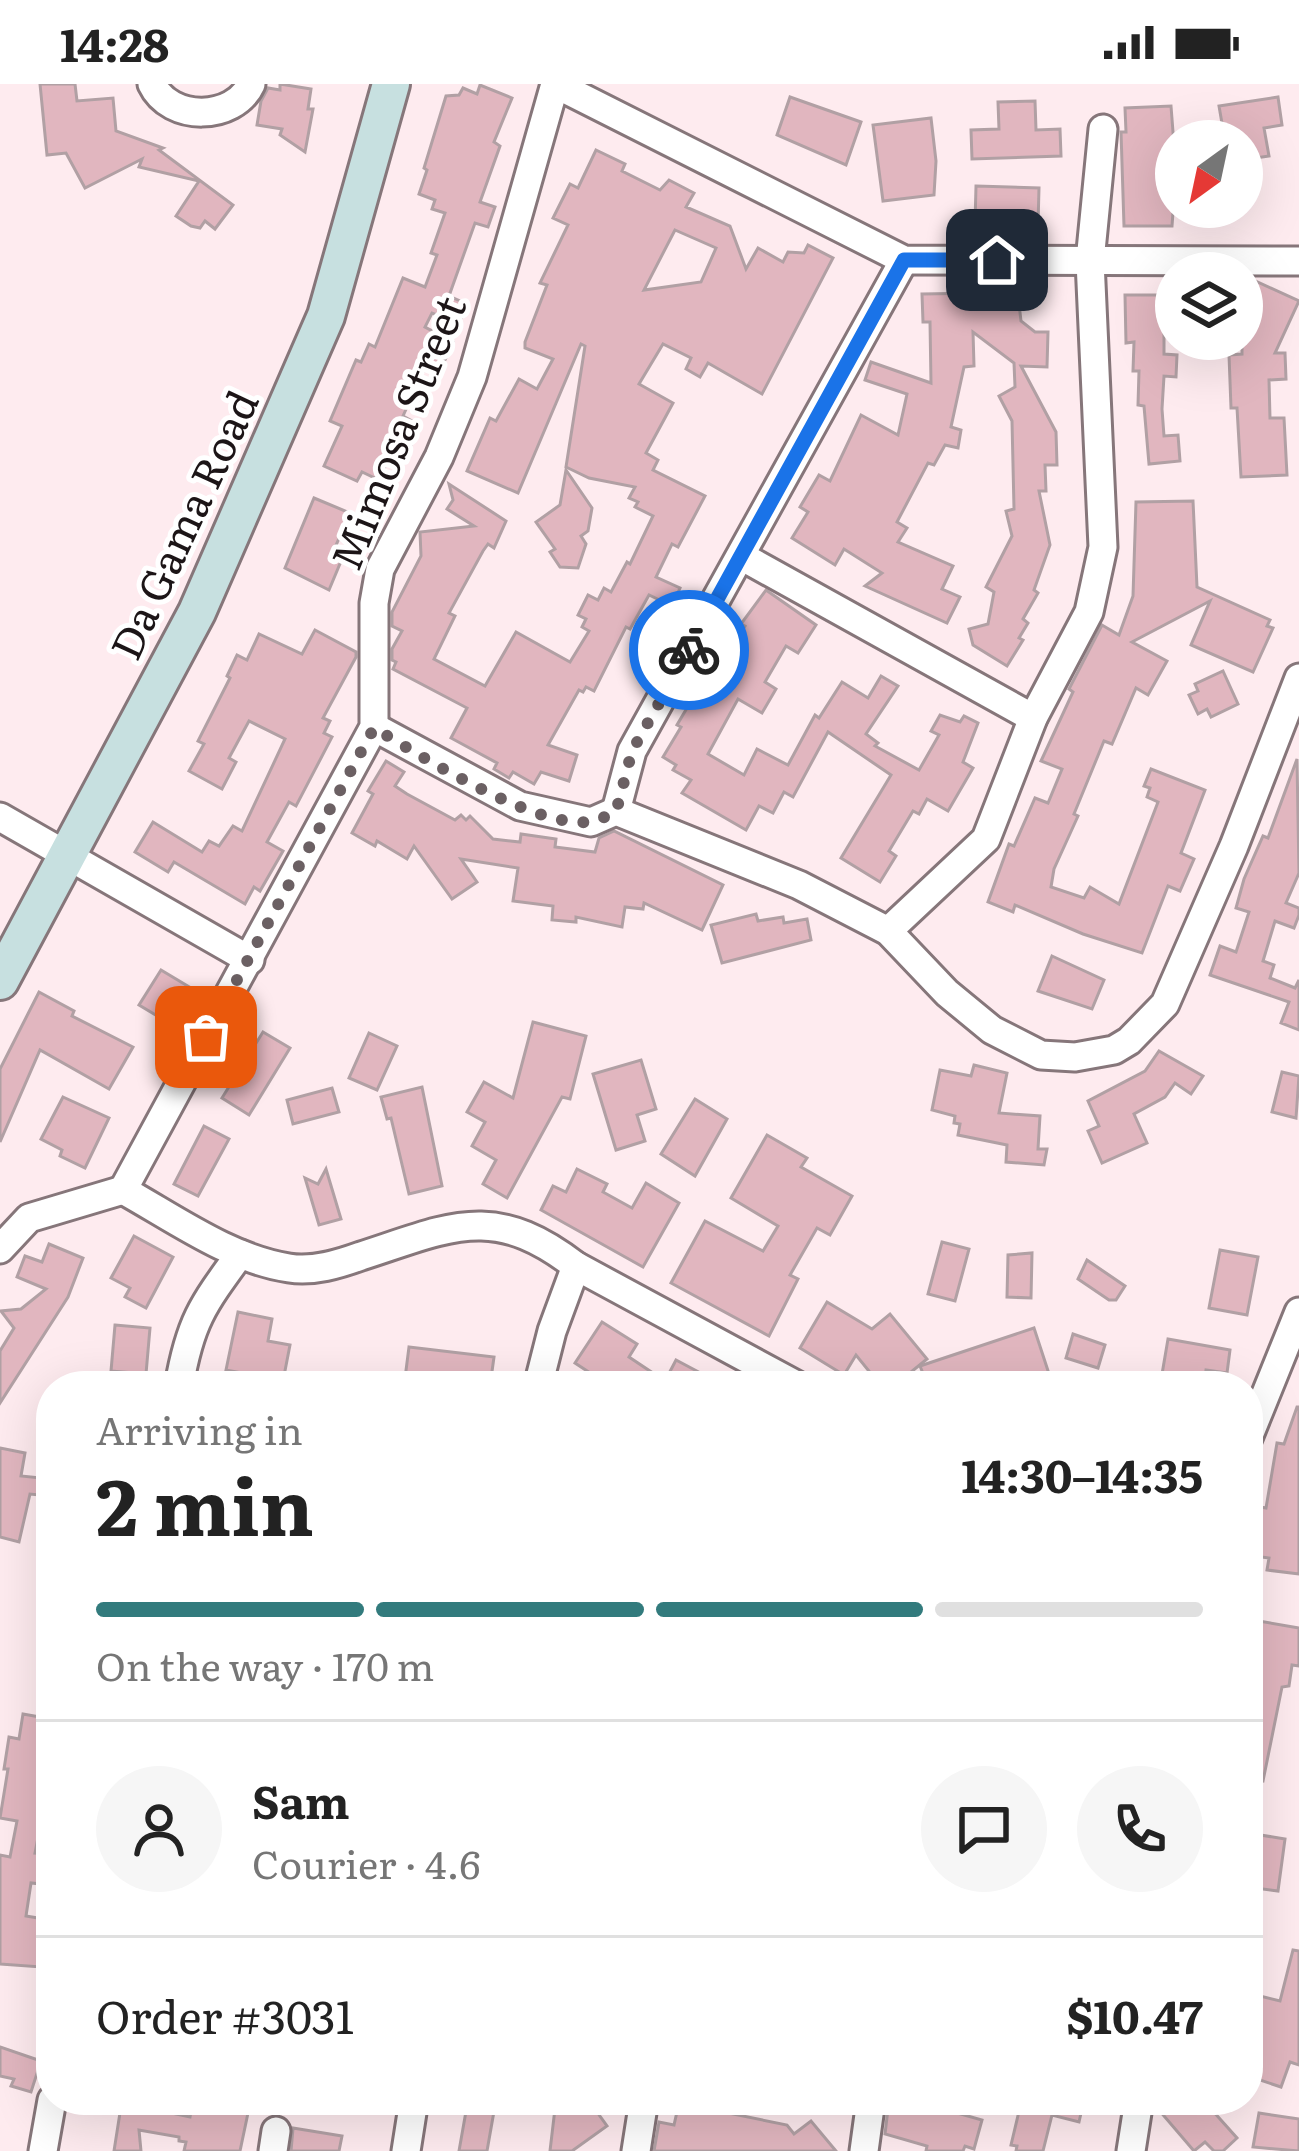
<!DOCTYPE html>
<html lang="en">
<head>
<meta charset="utf-8">
<style>
	body { margin:0; font-family:Literata,serif; background:#f6f6f6; color:#222; height:100vh; display:flex; flex-direction:column; font-size:45px; white-space:nowrap }
	* { box-sizing:border-box; margin:0 }
	p { font-size:39px; color:#767676 }
	.icon { flex:none; width:66px; height:66px; fill:none; stroke:currentColor; stroke-width:2; stroke-linecap:round; stroke-linejoin:round }
	.map { position:relative; flex:1; overflow:hidden }
	.sheet { position:absolute; left:36px; top:1287px; width:1227px; height:744px; display:flex; flex-direction:column; background:#fff; border-radius:48px; box-shadow:0 12px 48px #0002 }
	.sheet>* { flex:none }
	.needle { width:78px; rotate:213deg }
	.fabs { position:absolute; left:1155px; top:36px; display:grid; gap:24px }
	.fabs a { display:grid; place-items:center; width:108px; height:108px; border-radius:50%; background:#fff; box-shadow:0 12px 48px #0002; font-size:60px }
	.pin { position:absolute; display:grid; place-items:center; width:102px; height:102px; color:#fff; margin:-51px; border-radius:24px; box-shadow:0 6px 18px #0006 }
	.courier { position:absolute; display:grid; place-items:center; width:120px; height:120px; margin:-60px; border:9px solid #1a73e8; border-radius:50%; background:#fff; color:#222; box-shadow:0 3px 15px #0007 }
	.summary em { font-style:normal; font-weight:700 }
	.summary div { display:flex; flex-direction:column-reverse }
	.summary { display:flex; align-items:center; justify-content:space-between; height:204px; padding:0 60px }
	h1 { font-size:78px; font-weight:700; line-height:90px }
	.bar { display:grid; grid-template-columns:repeat(4,1fr); gap:18px 12px; align-content:center; height:144px; padding:0 60px }
	.bar i { height:15px; border-radius:9px; background:#e0e0e0 }
	.bar .selected { background:#327b7d }
	.bar p { grid-column:span 4 }
	.line { display:flex; align-items:center; gap:30px; padding:0 60px; border-top:3px solid #e0e0e0 }
	.line div { flex:1 }
	.round { display:grid; place-items:center; flex:none; width:126px; height:126px; border-radius:63px; background:#f6f6f6 }
	.status { display:flex; justify-content:space-between; align-items:center; height:84px; padding:0 60px; background:#fff; direction:ltr }
	.status svg { height:33px; fill:currentColor }
	.map>svg:first-child { display:block }
	.building { fill:#e1b6bf; stroke:#b1a0a4; stroke-width:3; fill-rule:evenodd }
	.lines { fill:none; stroke-linecap:round; stroke-linejoin:round }
	.street-casing { stroke:#86767a; stroke-width:33 }
	.secondary-casing { stroke:#86767a; stroke-width:42 }
	.street { stroke:#fff; stroke-width:27 }
	.secondary { stroke:#c7e0e0; stroke-width:36 }
	.done { stroke:#6b6063; stroke-width:12; stroke-dasharray:0 21.6 }
	.route { stroke:#1a73e8; stroke-width:15 }
	.labels { text-anchor:middle; dominant-baseline:central; stroke-width:10; stroke-linejoin:round; paint-order:stroke }
	.street-label { font-size:42px; fill:#1c1517; stroke:#fff }
</style>
</head>
<body>
<div class="status"><b>14:28</b><svg viewBox="0 0 49 12"><path d="M0 12V9h3v3zM5 12V6h3v6zM10 12V3h3v9zM15 12V0h3v12zM26 1h20v11H26zM47 4h2v5h-2z"/></svg></div>
<div class="map">
<svg width="1299" height="2067" viewBox="0 0 1299 2067">
	<rect width="100%" height="100%" fill="#feebef"/>
	<g class="building">
		<polygon points="40,0 75,0 77,17 113,14 116,47 163,64 159,66 233,121 215,145 205,137 200,144 191,142 176,132 199,97 139,83 142,75 85,104 66,69 47,71"/>
		<polygon points="280,0 311,5 308,25 313,25 305,68 280,51 282,45 257,41 261,17 268,4 280,6"/>
		<polygon points="480,1 512,14 494,58 500,62 480,118 495,123 488,143 475,139 449,212 467,220 459,239 432,229 425,243 453,258 440,287 426,281 403,332 416,339 411,347 417,350 409,365 396,358 379,396 362,388 357,397 324,382 342,342 330,337 356,276 361,278 369,260 375,263 403,194 425,203 437,171 431,169 445,129 432,125 435,116 419,110 427,86 424,84 446,12 459,11 463,4 477,10"/>
		<polygon points="790,13 861,38 846,81 777,51"/>
		<polygon points="1278,13 1282,41 1264,44 1269,72 1242,76 1242,57 1225,57 1219,22"/>
		<polygon points="1035,17 1036,46 1060,45 1061,72 972,75 971,46 999,45 998,18"/>
		<polygon points="1171,22 1176,87 1172,142 1124,142 1121,48 1126,48 1125,24"/>
		<polygon points="931,34 936,77 934,111 883,117 873,41"/>
		<path d="M596,66L625,80L622,87L660,106L669,96L694,109L686,123L730,142L746,185L758,164L783,178L788,168L804,169L808,161L833,174L762,310L708,279L700,293L686,285L691,274L663,260L639,300L673,319L646,369L658,376L653,386L705,412L678,463L672,460L656,493L680,504L672,522L649,511L630,545L626,543L594,607L586,603L583,608L579,606L548,661L577,671L569,697L541,688L534,700L513,688L509,694L494,685L497,679L451,654L467,624L393,585L396,578L392,576V565L402,547L392,542V528L421,472L420,448L474,442L447,425L453,416L449,400L506,437L494,464L488,460L483,467L449,529L455,532L434,575L485,602L516,548L570,578L589,547L582,543L586,535L578,531L588,511L598,516L604,504L611,508L627,478L630,480L653,432L635,423L638,418L629,414L635,403L589,394L566,383L585,262L581,260L518,409L467,387L490,334L496,337L519,295L537,305L553,275L525,264V258L547,201L540,199L568,141L553,134L570,100L578,104ZM675,146L716,164L701,198L644,206Z"/>
		<polygon points="976,102 1039,104 1038,141 975,140"/>
		<polygon points="1242,195 1251,195 1299,217 1275,269 1285,269 1286,295 1269,296 1270,334 1284,334 1287,391 1241,393 1237,324 1231,324 1229,271 1242,270"/>
		<polygon points="983,209 984,223 1019,220 1021,237 1035,248 1048,248 1047,283 1021,282 1056,348 1057,381 1045,381 1046,407 1039,407 1050,461 1034,506 1038,509 1023,535 1028,539 1019,554 1023,556 1007,582 973,561 969,545 988,540 994,508 986,503 1012,452 1006,427 1014,425 1012,337 999,312 1015,303 1014,279 973,248 974,282 964,283 951,343 961,346 958,364 945,361 934,381 928,379 897,438 907,444 898,458 953,482 942,505 960,513 947,539 865,502 882,489 844,465 835,481 792,454 808,428 800,423 819,391 830,397 861,331 898,351 907,310 865,296 871,278 931,299 930,238 923,238 922,210"/>
		<polygon points="1125,211 1176,211 1176,233 1164,233 1164,270 1177,271 1176,293 1164,292 1162,325 1164,352 1178,351 1180,377 1149,380 1144,322 1138,321 1139,287 1133,287 1134,258 1126,259"/>
		<polygon points="566,386 592,424 588,447 581,452 586,460 578,484 560,483 550,468 555,465 536,438 560,421"/>
		<polygon points="314,414 350,429 334,466 344,470 329,506 285,484"/>
		<polygon points="1193,417 1197,503 1270,536 1267,542 1273,544 1253,588 1191,561 1210,517 1132,558 1167,577 1148,611 1136,604 1112,660 1104,657 1074,730 1078,732 1054,785 1051,803 1084,814 1090,803 1119,820 1158,718 1147,713 1150,704 1144,702 1151,685 1205,706 1181,769 1194,775 1180,807 1168,802 1142,869 1083,850 1015,821 1013,828 988,818 1009,760 1014,762 1035,714 1048,719 1062,685 1041,677 1073,608 1069,605 1102,541 1119,551 1133,512 1136,418"/>
		<polygon points="766,506 816,541 798,569 786,562 765,598 776,605 762,629 738,615 708,670 744,691 757,665 788,681 815,631 819,634 842,598 868,614 881,592 898,602 866,650 878,659 875,662 919,686 939,651 931,647 940,631 960,638 964,632 978,639 963,678 973,684 948,727 927,715 919,730 913,727 889,767 896,772 880,798 841,774 891,691 828,648 793,713 784,708 773,729 759,722 746,746 682,709 691,696 673,686 676,681 663,673 681,643 677,641 697,607 690,603 704,579 718,587 745,542 741,540"/>
		<polygon points="315,546 356,568 356,573 323,634 330,637 324,649 332,653 296,722 289,718 267,758 283,767 260,807 254,803 245,820 174,778 168,788 135,768 153,738 202,768 209,757 219,762 233,742 242,747 285,655 249,637 229,674 236,678 222,705 189,687 204,660 198,657 230,594 227,592 237,571 247,576 259,550 302,570"/>
		<polygon points="1223,587 1238,620 1211,633 1207,625 1198,630 1189,611 1198,607 1195,600"/>
		<polygon points="1297,675 1299,789 1286,819 1299,824 1299,831 1294,844 1275,837 1263,877 1274,881 1270,894 1295,904 1299,896 1299,946 1281,939 1289,918 1210,891 1220,862 1236,868 1249,828 1236,824 1244,795 1263,752 1268,754"/>
		<polygon points="386,677 404,688 395,702 407,710 455,736 461,731 466,736 470,732 493,755 520,758 521,750 556,755 555,763 595,768 599,754 614,747 723,801 702,846 644,819 643,825 625,823 622,843 576,833 576,838 552,836 553,822 513,817 518,784 461,775 477,798 452,815 414,762 407,775 377,757 375,762 352,749 373,710 368,707"/>
		<polygon points="756,830 758,837 783,833 784,839 807,835 811,856 722,879 711,841"/>
		<polygon points="1052,872 1104,896 1092,925 1038,907"/>
		<polygon points="161,886 191,904 169,939 139,921"/>
		<polygon points="39,908 74,927 72,932 133,963 109,1005 40,966 0,1058 0,985"/>
		<polygon points="533,938 586,952 570,1015 562,1013 507,1114 483,1100 496,1076 472,1062 485,1038 467,1028 484,998 513,1014"/>
		<polygon points="263,948 290,964 249,1031 222,1014"/>
		<polygon points="369,949 397,962 377,1006 349,994"/>
		<polygon points="1159,967 1203,992 1191,1010 1175,999 1165,1013 1134,1030 1147,1059 1102,1079 1088,1047 1099,1042 1088,1017 1145,987"/>
		<polygon points="641,976 656,1025 637,1031 645,1057 616,1066 593,990"/>
		<polygon points="974,981 1007,989 999,1029 1040,1032 1038,1065 1047,1065 1044,1081 1006,1078 1007,1061 958,1051 960,1040 954,1039 955,1032 932,1026 940,986 971,992"/>
		<polygon points="1282,988 1299,992 1296,1034 1272,1028"/>
		<polygon points="422,1003 442,1102 409,1110 391,1034 387,1035 381,1013"/>
		<polygon points="332,1004 339,1028 293,1040 287,1016"/>
		<polygon points="63,1013 109,1034 85,1084 60,1072 62,1066 41,1055"/>
		<polygon points="695,1015 727,1035 695,1092 661,1070"/>
		<polygon points="204,1042 229,1055 198,1112 174,1100"/>
		<polygon points="767,1051 807,1074 801,1083 852,1112 830,1151 817,1144 790,1191 798,1195 769,1252 671,1199 705,1137 763,1167 778,1142 731,1114"/>
		<polygon points="326,1085 341,1135 319,1141 305,1094 318,1100"/>
		<polygon points="577,1085 607,1100 603,1108 632,1124 646,1099 679,1119 643,1183 541,1126 553,1102 566,1108"/>
		<polygon points="134,1152 173,1173 146,1224 125,1213 130,1204 111,1194"/>
		<polygon points="942,1158 969,1165 955,1217 928,1210"/>
		<polygon points="49,1160 83,1174 68,1213 0,1319 0,1267 14,1244 1,1227 21,1225 46,1205 17,1193 25,1172 42,1178"/>
		<polygon points="1220,1166 1258,1173 1247,1231 1209,1224"/>
		<polygon points="1032,1169 1031,1214 1007,1213 1008,1171"/>
		<polygon points="1087,1176 1125,1202 1116,1216 1109,1216 1078,1195"/>
		<polygon points="827,1218 872,1245 890,1230 927,1275 894,1302 881,1302 856,1271 844,1291 800,1264"/>
		<polygon points="238,1228 272,1235 268,1257 290,1261 283,1297 226,1286"/>
		<polygon points="602,1238 637,1260 629,1273 665,1297 676,1276 725,1302 625,1302 615,1295 610,1302 575,1279"/>
		<polygon points="115,1241 150,1244 146,1290 111,1287"/>
		<polygon points="1034,1244 1053,1302 928,1302 920,1282"/>
		<polygon points="1073,1250 1105,1261 1098,1284 1066,1274"/>
		<polygon points="1168,1255 1230,1266 1227,1289 1206,1286 1204,1300 1160,1302"/>
		<polygon points="409,1263 494,1273 490,1302 404,1302"/>
		<polygon points="1297,1323 1299,1323 1299,1490 1267,1486 1269,1474 1254,1472 1260,1423 1266,1424 1277,1359 1284,1360"/>
		<polygon points="0,1364 25,1369 21,1392 51,1395 51,1412 30,1410 19,1458 0,1453"/>
		<polygon points="1253,1536 1299,1544 1299,1582 1292,1581 1289,1602 1282,1603 1263,1697 1248,1694 1248,1609 1252,1579 1248,1579 1248,1565"/>
		<polygon points="23,1630 51,1635 51,1734 42,1733 35,1769 51,1770 51,1801 31,1799 26,1832 50,1836 41,1883 0,1880 0,1771 10,1773 17,1737 0,1734 8,1685 4,1685 9,1653 19,1655"/>
		<polygon points="1248,1749 1285,1755 1278,1807 1248,1803"/>
		<polygon points="1293,1866 1299,1867 1299,1981 1290,1978 1281,2003 1248,1992 1248,1909 1280,1917"/>
		<polygon points="0,1963 41,1977 31,2008 11,2002 14,1995 0,1992"/>
		<polygon points="122,2016 154,2016 153,2025 190,2033 193,2018 248,2029 240,2067 184,2067 186,2058 179,2057 179,2053 139,2046 141,2067 114,2067"/>
		<polygon points="468,2016 496,2016 487,2067 459,2067"/>
		<polygon points="556,2016 615,2016 597,2028 607,2042 572,2067 550,2067"/>
		<polygon points="889,2016 946,2016 943,2025 982,2036 974,2065 965,2062 963,2067 926,2067 927,2062 885,2050"/>
		<polygon points="1017,2016 1084,2016 1079,2038 1052,2031 1043,2067 1016,2067 1017,2062 1011,2061 1020,2023 1016,2022"/>
		<polygon points="1168,2016 1203,2016 1237,2054 1223,2067 1214,2067 1205,2058 1194,2067 1158,2025"/>
		<polygon points="679,2019 787,2041 794,2050 811,2037 836,2067 654,2067 659,2038 674,2041"/>
		<polygon points="1259,2029 1299,2035 1299,2067 1253,2063"/>
		<polygon points="293,2044 342,2052 339,2067 291,2067"/>
	</g>
	<g class="lines">
		<defs>
			<g id="street">
				<path d="M152,0C170,38 234,37 251,0"/>
				<polyline points="555,0 904,176 1299,177"/>
				<polyline points="741,472 1033,634"/>
				<polyline points="374,643 520,722 591,738 616,727 799,801 888,847 947,909 992,946 1041,971 1075,973 1114,966 1129,957 1165,920 1234,762 1299,594"/>
				<polyline points="616,727 632,667 904,176"/>
				<polyline points="0,733 250,876"/>
				<polyline points="888,847 986,755 1033,634 1089,528 1103,463 1090,177 1103,45"/>
				<polyline points="123,1106 374,643 374,519 380,485 439,373 472,293 555,0"/>
				<path d="M123,1106C175,1135 230,1175 289,1184C313,1188 339,1180 361,1172C451,1143 493,1118 576,1182L798,1302"/>
				<polyline points="0,1165 29,1134 123,1106"/>
				<path d="M179,1302C190,1238 202,1222 240,1170"/>
				<polyline points="538,1302 552,1247 576,1182"/>
				<polyline points="1248,1354 1299,1228"/>
				<polyline points="43,2067 52,2016"/>
				<polyline points="273,2067 276,2047"/>
				<polyline points="406,2067 414,2016"/>
				<polyline points="636,2067 644,2016"/>
				<polyline points="864,2067 871,2016"/>
				<polyline points="1131,2067 1139,2016"/>
			</g>
			<polyline id="secondary" points="0,897 197,528 326,232 391,0"/>
		</defs>
		<use href="#street" class="street-casing"/>
		<use href="#secondary" class="secondary-casing"/>
		<use href="#street" class="street"/>
		<use href="#secondary" class="secondary"/>
	</g>
	<g class="lines">
		<path class="done" d="M206,953L374,644C423,673 534,744 590,738C598,737 608,731 616,728L632,667L689,566"/>
		<polyline class="route" points="689,566 904,176 997,176"/>
	</g>
	<g class="labels">
		<g class="street-label">
			<text transform="translate(396 348) rotate(-68)">Mimosa Street</text>
			<text transform="translate(182 440) rotate(-65)">Da Gama Road</text>
		</g>
	</g>
</svg>
<div class="fabs">
<a><svg class="needle" viewBox="-14 -14 28 28"><path d="M0-13l5 13h-10z" fill="#e53935"/><path d="M0 13l5-13h-10z" fill="#767676"/></svg></a>
<a><svg class="icon" aria-label="layers" viewBox="0 0 24 24"><path d="M12 4l9 5-9 5-9-5zM3 14l9 5 9-5"/></svg></a>
</div>
<div class="pin" style="left:206px;top:953px;background:#ea580c"><svg class="icon" aria-label="bag" viewBox="0 0 24 24"><path d="M5 8h14l-1 12H6zM9 8a3 3 0 0 1 6 0"/></svg></div>
<div class="pin" style="left:997px;top:176px;background:#1f2937"><svg class="icon" aria-label="home" viewBox="0 0 24 24"><path d="M3 11l9-7 9 7M6 9v11h12V9"/></svg></div>
<div class="courier" style="left:689px;top:566px"><svg class="icon" aria-label="bike" viewBox="0 0 24 24"><circle cx="6" cy="16" r="4"/><circle cx="18" cy="16" r="4"/><path d="M6 16l4-8h5l3 8M10 8l3 8H6M13 5h3"/></svg></div>
<section class="sheet">
<div class="summary"><div><h1>2 min</h1><p>Arriving in</p></div><em>14:30–14:35</em></div>
<div class="bar"><i class="selected"></i><i class="selected"></i><i class="selected"></i><i></i><p>On the way · 170 m</p></div>
<div class="line" style="height:216px"><a class="round"><svg class="icon" aria-label="person" viewBox="0 0 24 24"><circle cx="12" cy="8" r="4"/><path d="M4 21q1-7 8-7t8 7"/></svg></a><div><b>Sam</b><p>Courier · 4.6</p></div><a class="round"><svg class="icon" aria-label="chat" viewBox="0 0 24 24"><path d="M4 5h16v11H9l-5 4z"/></svg></a><a class="round"><svg class="icon" aria-label="phone" viewBox="0 0 24 24"><path d="M5 4h4l2 5-3 2q2 4 5 5l2-3 5 2v4C11 20 4 13 5 4z"/></svg></a></div>
<div class="line" style="height:156px"><div>Order #3031</div><b>$10.47</b></div>
</section>
</div>
</body>
</html>
